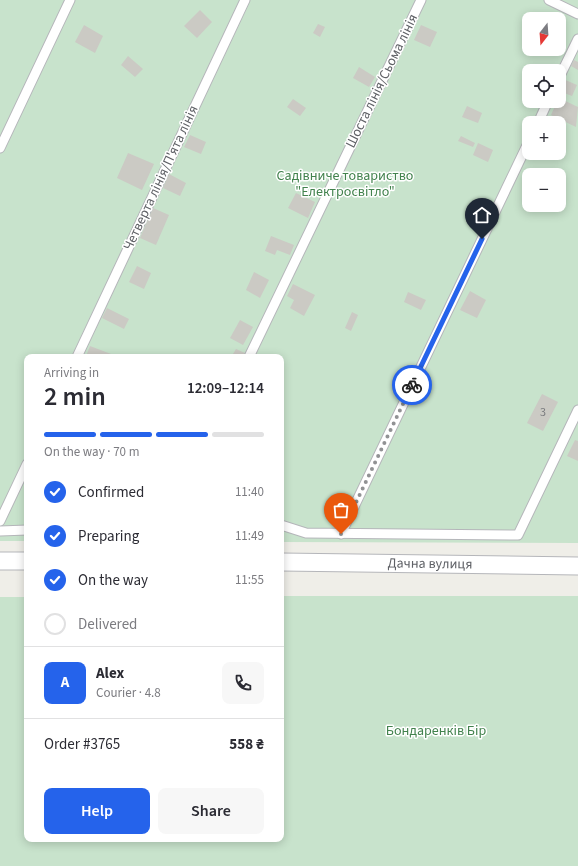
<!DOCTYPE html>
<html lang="en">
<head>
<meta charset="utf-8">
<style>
	body { margin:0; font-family:"Source Sans 3",sans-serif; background:#f7f7f7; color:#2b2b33; height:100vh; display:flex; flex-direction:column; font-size:15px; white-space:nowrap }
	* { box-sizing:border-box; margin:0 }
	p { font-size:13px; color:#7c7c81 }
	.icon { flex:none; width:22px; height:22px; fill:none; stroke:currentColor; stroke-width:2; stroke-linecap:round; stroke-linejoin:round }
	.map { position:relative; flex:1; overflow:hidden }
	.side { position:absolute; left:24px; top:354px; width:260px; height:488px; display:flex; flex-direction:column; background:#fff; border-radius:8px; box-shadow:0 2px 10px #0003 }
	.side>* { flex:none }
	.needle { width:26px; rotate:197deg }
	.controls { position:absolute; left:522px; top:12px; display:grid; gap:8px }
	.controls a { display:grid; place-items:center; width:44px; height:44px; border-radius:8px; background:#fff; box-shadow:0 2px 10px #0003; font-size:20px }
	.pin { position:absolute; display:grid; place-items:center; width:34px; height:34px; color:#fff; margin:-41px -17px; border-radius:50% 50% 50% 0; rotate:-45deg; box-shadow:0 0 4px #0007 }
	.pin .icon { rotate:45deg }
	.courier { position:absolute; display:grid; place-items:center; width:40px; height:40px; margin:-20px; border:3px solid #2563eb; border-radius:50%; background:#fff; color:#222; box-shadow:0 1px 5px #0007 }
	.headline em { font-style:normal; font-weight:600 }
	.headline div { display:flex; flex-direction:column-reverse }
	.headline { display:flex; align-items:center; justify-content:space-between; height:68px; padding:0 20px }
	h1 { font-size:26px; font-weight:600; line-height:30px }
	.bar { display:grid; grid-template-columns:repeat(4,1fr); gap:6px 4px; align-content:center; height:48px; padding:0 20px }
	.bar i { height:5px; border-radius:3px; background:#e1e1e2 }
	.bar .selected { background:#2563eb }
	.bar p { grid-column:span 4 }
	.line { display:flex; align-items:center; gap:10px; padding:0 20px; border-top:1px solid #e1e1e2 }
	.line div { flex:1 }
	.round { display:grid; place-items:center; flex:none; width:42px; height:42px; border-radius:8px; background:#f7f7f7 }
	ol { padding:0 20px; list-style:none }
	li { display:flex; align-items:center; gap:12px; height:44px }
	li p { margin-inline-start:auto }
	li .icon { padding:4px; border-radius:50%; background:#2563eb; color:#fff; stroke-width:4 }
	li:last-child { color:#7c7c81 }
	li i { width:22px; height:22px; border:2px solid #e1e1e2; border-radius:50% }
	.cta { display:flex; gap:8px; margin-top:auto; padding:8px 20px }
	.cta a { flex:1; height:46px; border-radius:8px; background:#2563eb; color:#fff; font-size:16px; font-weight:600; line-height:46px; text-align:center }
	.cta a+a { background:#f7f7f7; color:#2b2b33 }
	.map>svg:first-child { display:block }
	.green { fill:#c8e3cc; fill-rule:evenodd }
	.building { fill:#cbcac4 }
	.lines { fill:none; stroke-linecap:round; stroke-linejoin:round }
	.service-casing { stroke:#b5b6ba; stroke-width:11 }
	.minor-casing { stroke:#b5b6ba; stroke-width:19 }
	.service { stroke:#fff; stroke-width:9 }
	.minor { stroke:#fff; stroke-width:17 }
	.done { stroke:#919294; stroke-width:4; stroke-dasharray:0 7.2 }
	.route { stroke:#2563eb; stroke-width:5 }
	.labels { text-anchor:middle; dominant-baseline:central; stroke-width:3; stroke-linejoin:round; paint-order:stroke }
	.number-label { font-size:12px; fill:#7a7b7e }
	.street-label { font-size:14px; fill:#5f6166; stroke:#fff }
	.park-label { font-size:14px; fill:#42824d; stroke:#fff }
</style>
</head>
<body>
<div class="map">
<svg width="578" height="866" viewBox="0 0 578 866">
	<rect width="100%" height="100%" fill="#efeee8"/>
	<g class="green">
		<path d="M0,0H578V543L281,542V357H27V541H0ZM529,19H559V49H529ZM529,71H559V101H529ZM529,123H559V153H529ZM529,175H559V205H529Z"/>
		<polygon points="281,596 578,596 578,866 0,866 0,597 27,597 27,839 281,839"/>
	</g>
	<g class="building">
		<polygon points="200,10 212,22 197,38 184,26"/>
		<polygon points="318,24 325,27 320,37 313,33"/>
		<polygon points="84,25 103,36 95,53 75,42"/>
		<polygon points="421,25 437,32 430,47 414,40"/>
		<polygon points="128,56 143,69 135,77 121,65"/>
		<polygon points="574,60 578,62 578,70 571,66"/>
		<polygon points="359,67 375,77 369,87 353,78"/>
		<polygon points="563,79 577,85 572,96 559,91"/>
		<polygon points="559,98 578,107 576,127 551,115 555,106 550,104 552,101 559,101"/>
		<polygon points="293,99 306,108 300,116 287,107"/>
		<polygon points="467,106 482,113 478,123 462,117"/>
		<polygon points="190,135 206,142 201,154 184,147"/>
		<polygon points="461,136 475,143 473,147 458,141"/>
		<polygon points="478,143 493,150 488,162 473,155"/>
		<polygon points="128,153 154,164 142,190 117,178"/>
		<polygon points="169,174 186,183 180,196 163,188"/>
		<polygon points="296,193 315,202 308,218 288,208"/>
		<polygon points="153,208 169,215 156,245 140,238"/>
		<polygon points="271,236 294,245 290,255 277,250 275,255 265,251"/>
		<polygon points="137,266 151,273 144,289 129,282"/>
		<polygon points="254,272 269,280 260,298 246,290"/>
		<polygon points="293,284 315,295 304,316 290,308 294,300 287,296"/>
		<polygon points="470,291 486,300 477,318 460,310"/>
		<polygon points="408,292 426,300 421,310 404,302"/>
		<polygon points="107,308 129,319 124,329 102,318"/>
		<polygon points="352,312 358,315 351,331 345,328"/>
		<polygon points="240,320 253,327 243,345 230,338"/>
		<polygon points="90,346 111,354 110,357 86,356"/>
		<polygon points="236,349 245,353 242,357 233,354"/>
		<polygon points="542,394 558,402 543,431 527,423"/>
		<polygon points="575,440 578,441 578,461 567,456"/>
	</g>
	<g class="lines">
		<defs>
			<g id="service">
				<polyline points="549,0 578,14"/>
				<polyline points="559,78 578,39"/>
				<polyline points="538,123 548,101"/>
				<polyline points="0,148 70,0"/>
				<polyline points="77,357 245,0"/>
				<polyline points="249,357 421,0"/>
				<polyline points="0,521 27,464"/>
				<polyline points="281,525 306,533 518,535 578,410"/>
				<polyline points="0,531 27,530"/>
				<polyline points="341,534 529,141"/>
			</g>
			<g id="minor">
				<polyline points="0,561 27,561"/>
				<path id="s1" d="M281,562L578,566"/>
			</g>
		</defs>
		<use href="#service" class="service-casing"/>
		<use href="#minor" class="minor-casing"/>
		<use href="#service" class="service"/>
		<use href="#minor" class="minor"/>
	</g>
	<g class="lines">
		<polyline class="done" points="341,534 412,385"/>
		<polyline class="route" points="412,385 482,239"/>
	</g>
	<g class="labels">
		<g class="number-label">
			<text x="543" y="412">3</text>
		</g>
		<g class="street-label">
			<text transform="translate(382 81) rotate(-64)">Шоста лінія/Сьома лінія</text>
			<text transform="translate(161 178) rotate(-65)">Четверта лінія/П'ята лінія</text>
			<text stroke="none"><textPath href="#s1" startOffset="149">Дачна вулиця</textPath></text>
		</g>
		<g class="park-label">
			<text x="345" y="176">Садівниче товариство<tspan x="345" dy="16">"Електросвітло"</tspan></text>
			<text x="436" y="731">Бондаренків Бір</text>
		</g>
	</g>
</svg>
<div class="controls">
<a><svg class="needle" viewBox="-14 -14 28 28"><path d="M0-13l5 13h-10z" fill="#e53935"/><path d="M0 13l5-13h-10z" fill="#7c7c81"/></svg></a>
<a><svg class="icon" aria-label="locate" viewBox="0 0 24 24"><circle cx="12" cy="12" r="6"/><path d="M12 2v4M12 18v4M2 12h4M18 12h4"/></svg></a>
<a>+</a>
<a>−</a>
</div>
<div class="pin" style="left:341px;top:534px;background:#ea580c"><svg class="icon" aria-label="bag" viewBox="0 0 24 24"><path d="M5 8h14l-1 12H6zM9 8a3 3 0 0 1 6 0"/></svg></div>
<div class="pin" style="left:482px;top:239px;background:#1f2937"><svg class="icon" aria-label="home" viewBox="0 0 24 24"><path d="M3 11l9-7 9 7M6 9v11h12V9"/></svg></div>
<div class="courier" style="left:412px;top:385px"><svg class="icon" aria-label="bike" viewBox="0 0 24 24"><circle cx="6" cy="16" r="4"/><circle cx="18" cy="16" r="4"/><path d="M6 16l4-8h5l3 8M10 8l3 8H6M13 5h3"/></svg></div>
<section class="side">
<div class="headline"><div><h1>2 min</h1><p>Arriving in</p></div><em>12:09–12:14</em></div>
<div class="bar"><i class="selected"></i><i class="selected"></i><i class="selected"></i><i></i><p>On the way · 70 m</p></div>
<ol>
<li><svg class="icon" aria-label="check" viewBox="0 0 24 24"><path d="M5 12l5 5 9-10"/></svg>Confirmed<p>11:40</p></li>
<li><svg class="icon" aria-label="check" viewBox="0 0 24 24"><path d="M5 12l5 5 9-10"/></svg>Preparing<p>11:49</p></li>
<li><svg class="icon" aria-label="check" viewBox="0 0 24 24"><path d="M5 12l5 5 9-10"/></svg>On the way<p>11:55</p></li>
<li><i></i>Delivered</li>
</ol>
<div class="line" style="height:72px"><b class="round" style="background:#2563eb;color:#fff">A</b><div><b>Alex</b><p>Courier · 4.8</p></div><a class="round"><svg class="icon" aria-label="phone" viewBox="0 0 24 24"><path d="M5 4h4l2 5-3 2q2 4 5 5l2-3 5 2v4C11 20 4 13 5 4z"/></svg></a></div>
<div class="line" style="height:52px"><div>Order #3765</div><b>558 ₴</b></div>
<div class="cta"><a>Help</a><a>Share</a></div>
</section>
</div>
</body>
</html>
